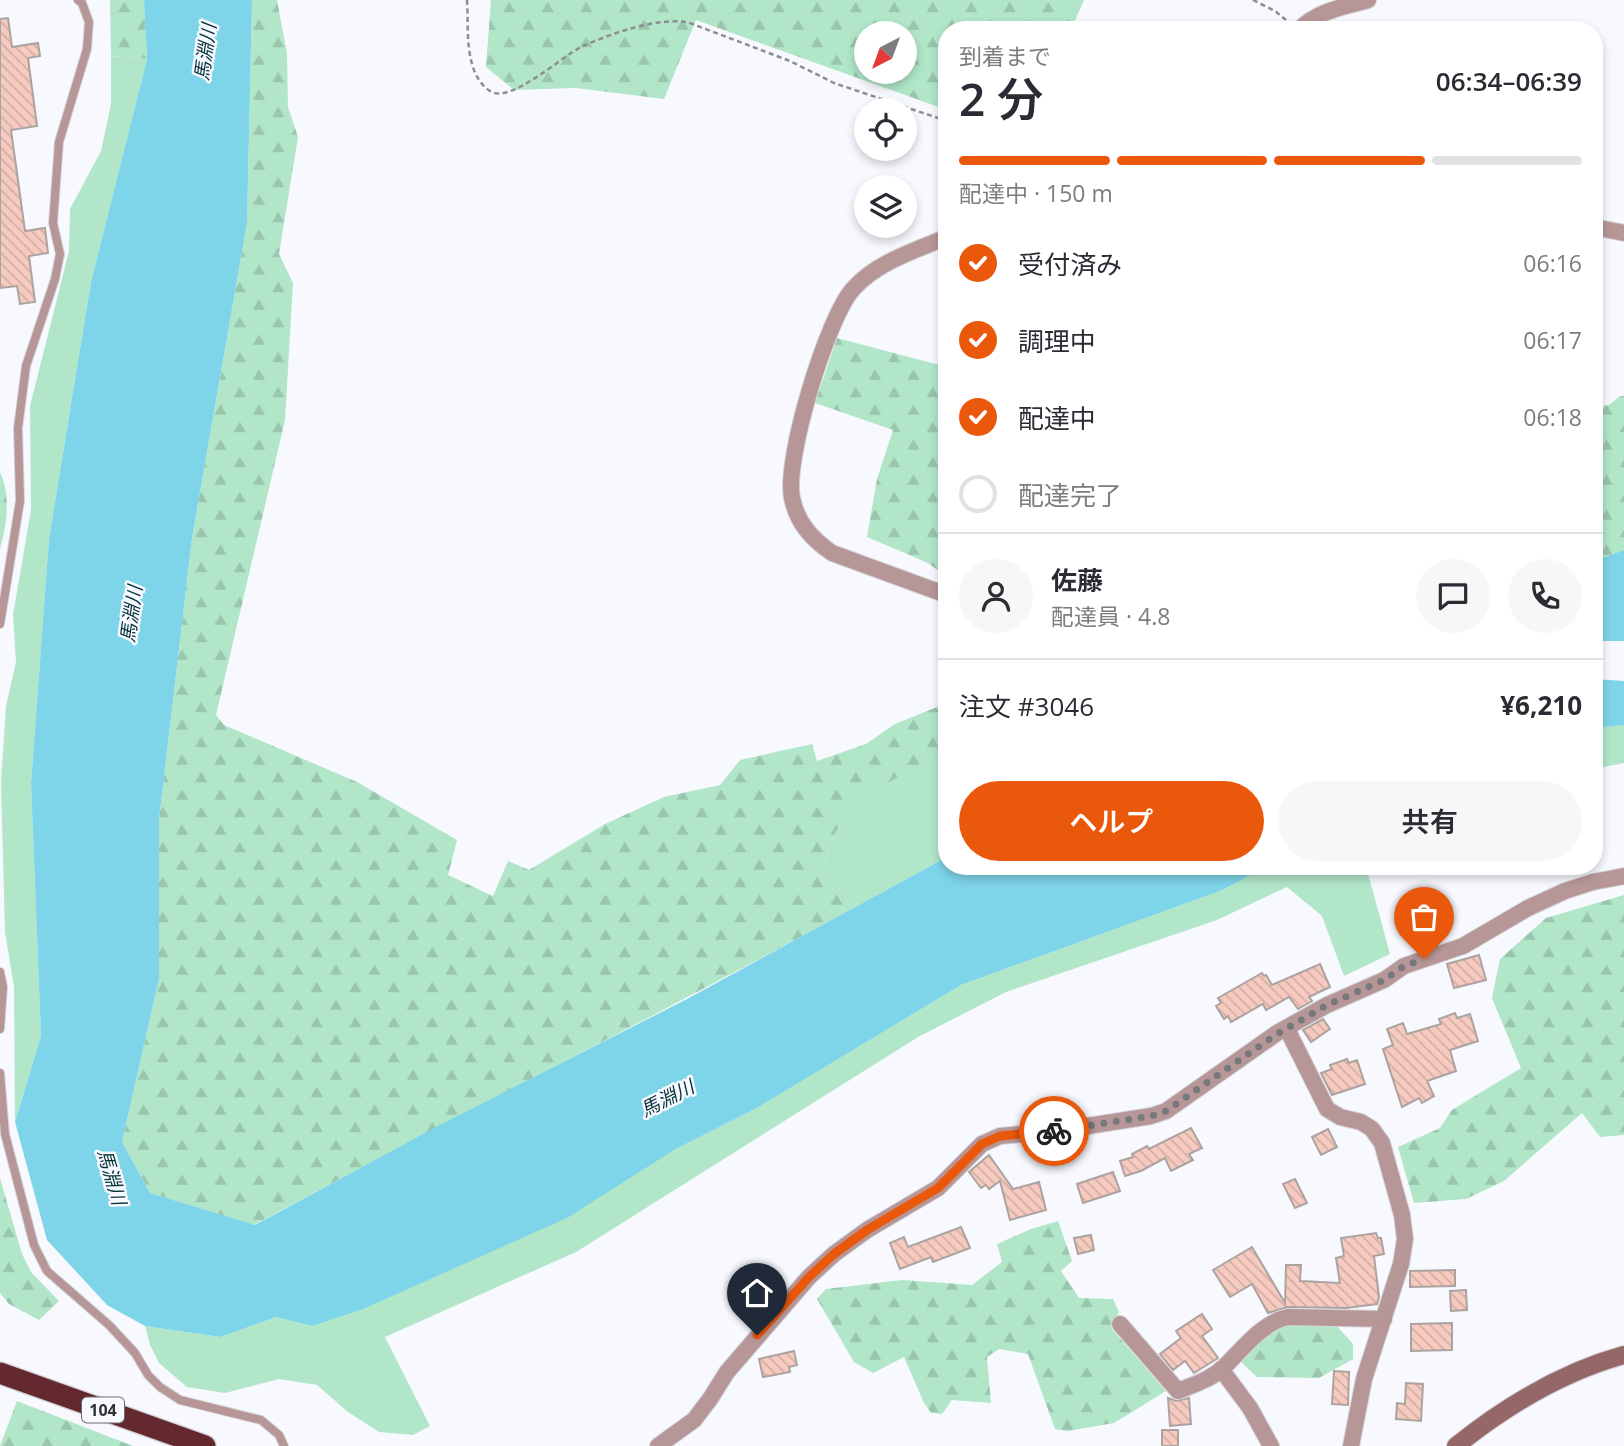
<!DOCTYPE html>
<html lang="ja">
<head>
<meta charset="utf-8">
<style>
	body { margin:0; font-family:"Open Sans","Noto Sans JP",sans-serif; background:#f7f7f7; color:#2b2b33; height:100vh; display:flex; flex-direction:column; font-size:26px; white-space:nowrap }
	* { box-sizing:border-box; margin:0 }
	p { font-size:23px; color:#7c7c81 }
	.icon { flex:none; width:38px; height:38px; fill:none; stroke:currentColor; stroke-width:2; stroke-linecap:round; stroke-linejoin:round }
	.map { position:relative; flex:1; overflow:hidden }
	.drawer { position:absolute; left:938px; top:21px; width:665px; height:854px; display:flex; flex-direction:column; background:#fff; border-radius:28px; box-shadow:0 4px 10px #0003 }
	.drawer>* { flex:none }
	.needle { width:46px; rotate:221deg }
	.fabs { position:absolute; left:854px; top:21px; display:grid; gap:14px }
	.fabs a { display:grid; place-items:center; width:63px; height:63px; border-radius:50%; background:#fff; box-shadow:0 4px 10px #0003; font-size:35px }
	.pin { position:absolute; display:grid; place-items:center; width:60px; height:60px; color:#fff; margin:-72px -30px; border-radius:50% 50% 50% 0; rotate:-45deg; box-shadow:0 0 7px #0007 }
	.pin .icon { rotate:45deg }
	.courier { position:absolute; display:grid; place-items:center; width:70px; height:70px; margin:-35px; border:5px solid #ea580c; border-radius:50%; background:#fff; color:#222; box-shadow:0 2px 9px #0007 }
	.summary em { font-style:normal; font-weight:600 }
	.summary div { display:flex; flex-direction:column-reverse }
	.summary { display:flex; align-items:center; justify-content:space-between; height:119px; padding:0 21px }
	h1 { font-size:46px; font-weight:600; line-height:52px }
	.bar { display:grid; grid-template-columns:repeat(4,1fr); gap:10px 7px; align-content:center; height:84px; padding:0 21px }
	.bar i { height:9px; border-radius:5px; background:#e1e1e2 }
	.bar .selected { background:#ea580c }
	.bar p { grid-column:span 4 }
	.line { display:flex; align-items:center; gap:18px; padding:0 21px; border-top:2px solid #e1e1e2 }
	.line div { flex:1 }
	.round { display:grid; place-items:center; flex:none; width:74px; height:74px; border-radius:37px; background:#f7f7f7 }
	ol { padding:0 21px; list-style:none }
	li { display:flex; align-items:center; gap:21px; height:77px }
	li p { margin-inline-start:auto }
	li .icon { padding:7px; border-radius:50%; background:#ea580c; color:#fff; stroke-width:4 }
	li:last-child { color:#7c7c81 }
	li i { width:38px; height:38px; border:4px solid #e1e1e2; border-radius:50% }
	.primary-button { display:flex; gap:14px; margin-top:auto; padding:14px 21px }
	.primary-button a { flex:1; height:80px; border-radius:42px; background:#ea580c; color:#fff; font-size:28px; font-weight:600; line-height:80px; text-align:center }
	.primary-button a+a { background:#f7f7f7; color:#2b2b33 }
	.map>svg:first-child { display:block }
	.green { fill:#b1e6c9 }
	.forest { fill:url(#forest-firs); fill-rule:evenodd }
	.water { fill:#7ed4e8 }
	.building { fill:url(#building-back-hatch); stroke:#aca3a0; stroke-width:2 }
	.lines { fill:none; stroke-linecap:round; stroke-linejoin:round }
	.lane-casing { stroke:#d4d5da; stroke-width:10 }
	.street-casing { stroke:#d4d5da; stroke-width:18 }
	.secondary-casing { stroke:#d4d5da; stroke-width:20 }
	.highway-casing { stroke:#d4d5da; stroke-width:24 }
	.path { stroke:#8d8e92; stroke-width:2.5; stroke-dasharray:5 3.5; stroke-linecap:butt }
	.lane { stroke:#b79697; stroke-width:8 }
	.street { stroke:#b79697; stroke-width:16 }
	.secondary { stroke:#956769; stroke-width:18 }
	.highway { stroke:#64282f; stroke-width:21 }
	.done { stroke:#77787c; stroke-width:7; stroke-dasharray:0 12.6 }
	.route { stroke:#ea580c; stroke-width:9 }
	.labels { text-anchor:middle; dominant-baseline:central; stroke-width:5; stroke-linejoin:round; paint-order:stroke }
	.shield { fill:#f7f9fe; stroke:#6d6e72; stroke-width:2 }
	.shield-label { font-size:16px; font-weight:bold; fill:#323336 }
	.water-label { font-size:19px; font-style:italic; fill:#06323a; stroke:#f7f9fe }
</style>
</head>
<body>
<div class="map">
<svg width="1624" height="1446" viewBox="0 0 1624 1446">
	<defs>
		<pattern id="forest-firs" width="22" height="20" patternUnits="userSpaceOnUse" patternTransform="scale(1.75)"><rect width="22" height="20" fill="#b1e6c9"/><path d="M5 1l3.5 6h-7zM16 11l3.5 6h-7z" fill="#99c6ad"/></pattern>
		<pattern id="building-back-hatch" width="6" height="6" patternUnits="userSpaceOnUse" patternTransform="scale(1.75)"><rect width="6" height="6" fill="#f6cabf"/><path d="M-1 5l2 2M0 0l6 6M5-1l2 2" fill="none" stroke="#d3aea5"/></pattern>
	</defs>
	<rect width="100%" height="100%" fill="#f7f9fe"/>
	<g class="green">
		<polygon points="111,56 147,59 91,282 49,539 31,783 41,1036 15,1122 14,987 5,932 1,783 6,706 16,662 13,615 31,510 30,406 69,251 70,209 101,151 111,104"/>
		<polygon points="1624,725 1624,763 1594,769 1594,728"/>
		<polygon points="947,750 947,857 852,909 824,864 831,841 853,801"/>
		<polygon points="1268,866 1366,866 1390,954 1344,976 1322,916 1287,887 1217,920 1006,992 918,1037 576,1252 385,1337 430,1426 413,1435 379,1432 348,1412 317,1385 279,1379 225,1393 187,1387 159,1363 150,1345 145,1326 221,1337 276,1317 312,1326 757,1108 961,985 1220,891"/>
	</g>
	<g class="forest">
		<polygon points="110,0 144,0 147,59 111,56"/>
		<path d="M252,0H277L287,54L288,107L298,137L279,254L293,283L285,420L216,715L224,725L357,782L457,840L448,875L493,896L508,861L529,870L605,824L664,797L720,785L740,760L812,744L817,761L866,744L895,724L947,703V750L853,802L831,841L824,864L852,909C654,1017 453,1118 254,1225L150,1193L122,1142L159,979V820L192,538L247,223Z"/>
		<path d="M491,0H1084L1071,30H947V110L696,20L664,99L576,88L514,90L486,67ZM866,33H905V72H866Z"/>
		<polygon points="837,338 947,367 947,577 928,563 867,537 877,479 893,430 815,403"/>
		<polygon points="1620,396 1624,396 1624,550 1594,561 1594,407 1609,405"/>
		<path d="M0,472C11,496 7,524 0,549Z"/>
		<polygon points="1624,895 1624,1135 1600,1137 1582,1113 1504,1181 1466,1199 1414,1203 1398,1147 1440,1128 1452,1110 1521,1068 1492,998 1500,959 1546,918"/>
		<polygon points="0,1178 22,1254 31,1272 59,1301 39,1320 9,1304 0,1293"/>
		<polygon points="1058,1221 1072,1261 1061,1271 1079,1298 1113,1299 1119,1312 1111,1328 1166,1391 1114,1423 1068,1431 1055,1429 1028,1354 999,1349 987,1357 991,1403 952,1400 942,1414 931,1413 924,1403 904,1357 873,1373 854,1362 817,1299 826,1289 902,1280 972,1285 1002,1262 997,1244 1031,1229"/>
		<polygon points="1284,1323 1335,1324 1353,1344 1353,1359 1319,1378 1257,1377 1240,1361 1253,1344"/>
		<polygon points="17,1401 133,1446 0,1446"/>
	</g>
	<g class="water">
		<polygon points="144,0 252,0 247,223 192,538 159,820 159,979 122,1142 150,1193 255,1225 438,1126 687,999 947,857 947,866 1268,866 1220,891 961,985 757,1108 677,1148 567,1218 363,1309 312,1326 276,1317 221,1337 145,1326 107,1305 47,1240 15,1122 41,1036 31,783 49,539 91,282 147,59"/>
		<polygon points="1624,550 1624,641 1594,641 1594,561"/>
		<polygon points="1594,679 1624,681 1624,725 1594,728"/>
	</g>
	<g class="building">
		<polygon points="8,18 12,47 38,43 40,56 28,58 37,126 11,130 25,231 45,228 48,253 29,256 35,302 20,304 17,286 0,288 0,19"/>
		<polygon points="1479,955 1486,980 1454,988 1447,964"/>
		<polygon points="1320,964 1330,987 1309,997 1312,1001 1298,1009 1289,997 1266,1010 1263,1004 1231,1022 1228,1016 1224,1019 1216,1006 1221,1003 1218,998 1262,973 1264,976 1266,975 1272,985"/>
		<polygon points="1455,1013 1457,1018 1470,1014 1478,1041 1450,1050 1456,1071 1427,1081 1434,1096 1422,1103 1419,1098 1402,1107 1383,1049 1393,1045 1387,1029 1403,1023 1407,1034 1441,1024 1439,1019"/>
		<polygon points="1323,1019 1330,1029 1311,1042 1303,1030"/>
		<polygon points="1347,1059 1349,1063 1357,1060 1365,1084 1332,1095 1321,1073 1332,1069 1330,1065"/>
		<polygon points="1191,1128 1202,1148 1189,1154 1193,1160 1171,1171 1165,1158 1141,1171 1125,1176 1120,1161 1133,1157 1132,1154 1147,1146 1149,1149"/>
		<polygon points="1328,1129 1337,1147 1321,1155 1312,1137"/>
		<polygon points="989,1155 1013,1189 1039,1182 1046,1210 1010,1220 1000,1181 989,1189 986,1185 981,1188 969,1172"/>
		<polygon points="1113,1172 1120,1191 1083,1203 1077,1184"/>
		<polygon points="1295,1179 1307,1203 1295,1208 1283,1184"/>
		<polygon points="961,1227 970,1248 933,1262 931,1257 900,1269 890,1243 904,1237 908,1247"/>
		<polygon points="1376,1233 1378,1238 1381,1238 1384,1254 1374,1256 1379,1297 1377,1304 1346,1308 1288,1307 1268,1313 1252,1284 1230,1297 1213,1270 1252,1247 1285,1303 1286,1265 1301,1265 1300,1281 1340,1283 1336,1258 1344,1256 1341,1238"/>
		<polygon points="1091,1235 1094,1250 1078,1254 1074,1238"/>
		<polygon points="760,1268 773,1302 765,1312 759,1299 756,1301 754,1295 750,1297 741,1275"/>
		<polygon points="1455,1270 1455,1286 1410,1287 1410,1271"/>
		<polygon points="1466,1290 1467,1310 1451,1311 1450,1291"/>
		<polygon points="1202,1314 1212,1329 1202,1336 1218,1358 1194,1373 1185,1361 1173,1370 1160,1354 1181,1338 1176,1331"/>
		<polygon points="1452,1323 1452,1350 1411,1351 1411,1324"/>
		<polygon points="794,1351 797,1365 789,1367 790,1372 763,1377 759,1359"/>
		<polygon points="1334,1371 1349,1372 1348,1405 1332,1404"/>
		<polygon points="1406,1383 1423,1384 1421,1421 1396,1419 1397,1403 1405,1404"/>
		<polygon points="1168,1398 1176,1401 1189,1398 1191,1424 1170,1426"/>
		<rect x="1162" y="1430" width="16" height="16"/>
	</g>
	<g class="lines">
		<defs>
			<g id="lane">
				<polyline points="0,624 20,501 18,428 26,366 55,279 60,254 53,223 59,142 87,49 89,22 82,3 78,0"/>
				<polyline points="0,972 3,987 0,1029"/>
				<polyline points="0,1073 5,1134 34,1245 47,1271 109,1325 135,1353 148,1375 160,1387 180,1400 261,1420 279,1435 284,1446"/>
			</g>
			<g id="street">
				<path d="M1299,30C1317,11 1343,7 1368,0"/>
				<polyline points="1594,227 1624,233"/>
				<path d="M947,237C914,251 877,262 853,289C827,318 784,460 792,498C797,523 812,539 832,553L947,595"/>
				<polyline points="1287,1029 1327,1109 1340,1117 1361,1122 1372,1129 1382,1143 1402,1215 1405,1239 1401,1264 1364,1379 1351,1446"/>
				<path d="M1120,1324L1178,1391C1193,1385 1211,1379 1223,1368C1242,1350 1261,1323 1288,1317L1384,1319"/>
				<polyline points="1221,1369 1250,1408 1271,1446"/>
				<polyline points="658,1446 694,1420 710,1399 727,1372 809,1277 834,1254 867,1230 938,1188 982,1144 1000,1136 1056,1131 1151,1116 1166,1111 1277,1033 1327,1005 1384,980 1404,966 1463,946 1528,908 1565,891 1593,882 1624,876"/>
			</g>
			<path id="secondary" d="M1456,1446C1506,1406 1562,1372 1624,1355"/>
			<polyline id="highway" points="0,1373 205,1446"/>
		</defs>
		<use href="#lane" class="lane-casing"/>
		<use href="#street" class="street-casing"/>
		<use href="#secondary" class="secondary-casing"/>
		<use href="#highway" class="highway-casing"/>
		<g class="path">
			<path d="M467,0C469,28 463,73 490,91C510,105 563,55 583,46C613,33 654,18 687,22L790,61L834,83L947,121"/>
			<polyline points="1253,0 1275,11 1286,20"/>
		</g>
		<use href="#lane" class="lane"/>
		<use href="#street" class="street"/>
		<use href="#secondary" class="secondary"/>
		<use href="#highway" class="highway"/>
	</g>
	<g class="lines">
		<polyline class="done" points="1054,1131 1151,1116 1166,1111 1277,1034 1327,1005 1384,980 1404,966 1424,959"/>
		<polyline class="route" points="757,1335 809,1277 834,1254 867,1230 938,1188 982,1144 1000,1136 1054,1131"/>
	</g>
	<g class="labels">
		<rect class="shield" x="82" y="1397.5" width="42" height="25" rx="5"/>
		<g class="shield-label">
			<text x="103" y="1410">104</text>
		</g>
		<g class="water-label">
			<text transform="translate(205 52) rotate(-82)">馬淵川</text>
			<text transform="translate(131 614) rotate(-82)">馬淵川</text>
			<text transform="translate(667 1098) rotate(-27)">馬淵川</text>
			<text transform="translate(112 1177) rotate(74)">馬淵川</text>
		</g>
	</g>
</svg>
<div class="fabs">
<a><svg class="needle" viewBox="-14 -14 28 28"><path d="M0-13l5 13h-10z" fill="#e53935"/><path d="M0 13l5-13h-10z" fill="#7c7c81"/></svg></a>
<a><svg class="icon" aria-label="locate" viewBox="0 0 24 24"><circle cx="12" cy="12" r="6"/><path d="M12 2v4M12 18v4M2 12h4M18 12h4"/></svg></a>
<a><svg class="icon" aria-label="layers" viewBox="0 0 24 24"><path d="M12 4l9 5-9 5-9-5zM3 14l9 5 9-5"/></svg></a>
</div>
<div class="pin" style="left:1424px;top:959px;background:#ea580c"><svg class="icon" aria-label="bag" viewBox="0 0 24 24"><path d="M5 8h14l-1 12H6zM9 8a3 3 0 0 1 6 0"/></svg></div>
<div class="pin" style="left:757px;top:1335px;background:#1f2937"><svg class="icon" aria-label="home" viewBox="0 0 24 24"><path d="M3 11l9-7 9 7M6 9v11h12V9"/></svg></div>
<div class="courier" style="left:1054px;top:1131px"><svg class="icon" aria-label="bike" viewBox="0 0 24 24"><circle cx="6" cy="16" r="4"/><circle cx="18" cy="16" r="4"/><path d="M6 16l4-8h5l3 8M10 8l3 8H6M13 5h3"/></svg></div>
<section class="drawer">
<div class="summary"><div><h1>2 分</h1><p>到着まで</p></div><em>06:34–06:39</em></div>
<div class="bar"><i class="selected"></i><i class="selected"></i><i class="selected"></i><i></i><p>配達中 · 150 m</p></div>
<ol>
<li><svg class="icon" aria-label="check" viewBox="0 0 24 24"><path d="M5 12l5 5 9-10"/></svg>受付済み<p>06:16</p></li>
<li><svg class="icon" aria-label="check" viewBox="0 0 24 24"><path d="M5 12l5 5 9-10"/></svg>調理中<p>06:17</p></li>
<li><svg class="icon" aria-label="check" viewBox="0 0 24 24"><path d="M5 12l5 5 9-10"/></svg>配達中<p>06:18</p></li>
<li><i></i>配達完了</li>
</ol>
<div class="line" style="height:126px"><a class="round"><svg class="icon" aria-label="person" viewBox="0 0 24 24"><circle cx="12" cy="8" r="4"/><path d="M4 21q1-7 8-7t8 7"/></svg></a><div><b>佐藤</b><p>配達員 · 4.8</p></div><a class="round"><svg class="icon" aria-label="chat" viewBox="0 0 24 24"><path d="M4 5h16v11H9l-5 4z"/></svg></a><a class="round"><svg class="icon" aria-label="phone" viewBox="0 0 24 24"><path d="M5 4h4l2 5-3 2q2 4 5 5l2-3 5 2v4C11 20 4 13 5 4z"/></svg></a></div>
<div class="line" style="height:91px"><div>注文 #3046</div><b>¥6,210</b></div>
<div class="primary-button"><a>ヘルプ</a><a>共有</a></div>
</section>
</div>
</body>
</html>
